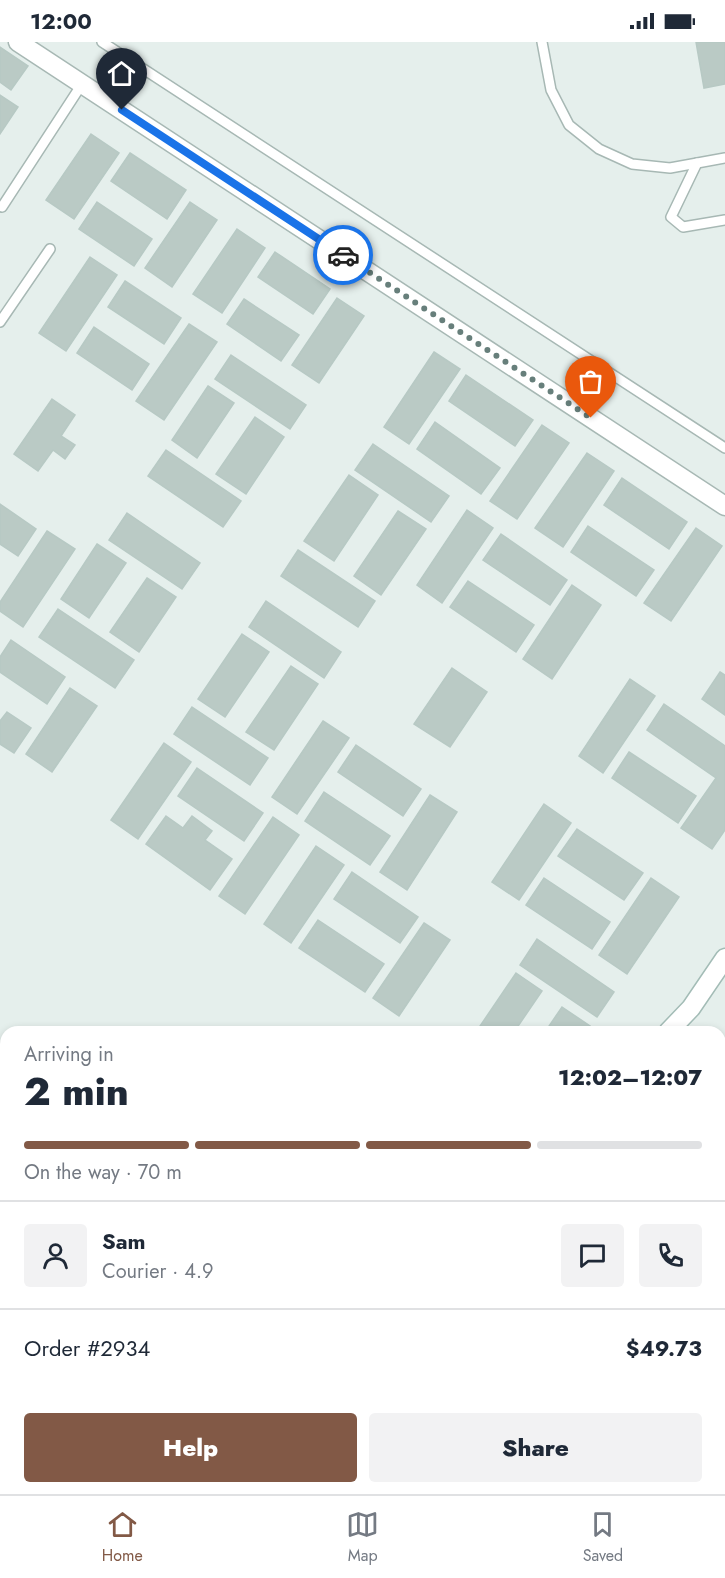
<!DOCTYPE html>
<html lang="en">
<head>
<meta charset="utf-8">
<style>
	body { margin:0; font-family:Jost,sans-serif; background:#f2f2f3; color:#1f2937; height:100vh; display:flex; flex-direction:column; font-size:22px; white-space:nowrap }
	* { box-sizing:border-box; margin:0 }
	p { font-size:20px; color:#747a83 }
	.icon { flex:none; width:33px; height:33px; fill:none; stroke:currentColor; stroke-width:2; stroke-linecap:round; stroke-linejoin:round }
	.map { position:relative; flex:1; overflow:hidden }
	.sheet { position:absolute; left:0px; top:984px; width:726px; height:468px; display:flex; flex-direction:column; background:#fff; border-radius:18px 18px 0 0; box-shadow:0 3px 9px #0003 }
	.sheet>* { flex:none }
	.pin { position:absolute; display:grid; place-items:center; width:51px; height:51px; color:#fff; margin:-62px -26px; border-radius:50% 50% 50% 0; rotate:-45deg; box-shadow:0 0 6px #0007 }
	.pin .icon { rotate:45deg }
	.courier { position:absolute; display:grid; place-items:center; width:60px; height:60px; margin:-30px; border:4px solid #1a73e8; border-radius:50%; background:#fff; color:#222; box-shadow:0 2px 8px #0007 }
	.summary em { font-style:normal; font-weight:800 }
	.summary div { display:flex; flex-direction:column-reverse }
	.summary { display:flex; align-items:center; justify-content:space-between; height:102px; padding:0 24px }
	h1 { font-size:39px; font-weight:800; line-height:45px }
	.bar { display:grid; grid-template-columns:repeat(4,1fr); gap:9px 6px; align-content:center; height:72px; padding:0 24px }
	.bar i { height:8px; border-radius:4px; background:#e0e1e3 }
	.bar .on { background:#825946 }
	.bar p { grid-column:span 4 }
	.line { display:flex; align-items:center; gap:15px; padding:0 24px; border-top:2px solid #e0e1e3 }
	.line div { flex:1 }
	.round { display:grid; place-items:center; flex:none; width:63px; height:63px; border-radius:6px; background:#f2f2f3 }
	.action { display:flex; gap:12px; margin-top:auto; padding:12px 24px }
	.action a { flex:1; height:69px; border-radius:6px; background:#825946; color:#fff; font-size:24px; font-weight:800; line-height:69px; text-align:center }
	.action a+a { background:#f2f2f3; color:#1f2937 }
	.status { display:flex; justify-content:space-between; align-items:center; height:42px; padding:0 30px; background:#fff; direction:ltr }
	.status svg { height:16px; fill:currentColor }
	.tab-bar { display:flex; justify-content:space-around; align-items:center; height:84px; border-top:2px solid #e0e1e3; background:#fff; font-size:16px; color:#747a83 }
	.tab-bar a { display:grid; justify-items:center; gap:3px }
	.tab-bar .on { color:#825946 }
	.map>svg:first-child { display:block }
	.built { fill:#d3dfdb }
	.green { fill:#bde1cb }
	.building { fill:#bacac5; stroke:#b7c9c4; stroke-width:1.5 }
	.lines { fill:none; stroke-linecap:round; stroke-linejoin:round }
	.lane-casing { stroke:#a7b8b4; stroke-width:12 }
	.street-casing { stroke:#a7b8b4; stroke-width:21 }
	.secondary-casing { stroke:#a3bcb6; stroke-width:21 }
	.lane { stroke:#fff; stroke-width:9 }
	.street { stroke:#fff; stroke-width:18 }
	.secondary { stroke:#fff; stroke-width:18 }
	.done { stroke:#677f7b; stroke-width:6; stroke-dasharray:0 10.8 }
	.route { stroke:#1a73e8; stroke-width:8 }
</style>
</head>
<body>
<div class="status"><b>12:00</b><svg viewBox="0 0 49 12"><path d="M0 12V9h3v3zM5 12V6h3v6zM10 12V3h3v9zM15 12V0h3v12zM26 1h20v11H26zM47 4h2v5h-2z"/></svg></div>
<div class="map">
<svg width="725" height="1452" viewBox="0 0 725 1452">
	<rect width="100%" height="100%" fill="#e5efec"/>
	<polygon class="built" points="725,1005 725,1452 359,1452 365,1446 720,1446 720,1012"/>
	<polygon class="green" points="725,1126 725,1308 720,1304 720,1134"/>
	<g class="building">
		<polygon points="696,0 725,0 725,42 704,46"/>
		<polygon points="0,5 28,24 11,48 0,40"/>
		<polygon points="0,53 18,65 0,92"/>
		<polygon points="91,92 119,111 74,177 46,158"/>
		<polygon points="130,111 186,148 167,177 111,139"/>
		<polygon points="97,160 152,197 134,224 79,187"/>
		<polygon points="190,160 217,178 172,245 145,226"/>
		<polygon points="237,187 265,206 222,271 193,252"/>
		<polygon points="275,210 330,247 313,272 258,235"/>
		<polygon points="90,215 117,233 66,309 39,291"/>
		<polygon points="125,239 181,276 164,302 108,265"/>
		<polygon points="337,256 364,274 319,341 292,323"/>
		<polygon points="244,257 299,293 281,319 227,282"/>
		<polygon points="189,282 217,300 164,378 136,359"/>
		<polygon points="94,285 149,322 132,348 77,311"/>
		<polygon points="434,310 460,327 409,402 384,385"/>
		<polygon points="231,313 306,363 290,387 215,337"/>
		<polygon points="466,333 533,378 515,404 449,359"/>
		<polygon points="208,344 234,361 197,416 172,398"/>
		<polygon points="52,357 75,373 61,394 75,403 65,417 53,408 38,429 14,412"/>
		<polygon points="255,375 284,395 246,452 216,432"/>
		<polygon points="435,380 500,426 481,452 417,407"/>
		<polygon points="542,383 569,401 517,477 490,459"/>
		<polygon points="373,402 449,454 431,480 355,428"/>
		<polygon points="166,408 241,459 223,485 148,434"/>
		<polygon points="587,411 614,429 563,505 535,486"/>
		<polygon points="349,433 378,453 334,519 304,499"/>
		<polygon points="622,436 687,480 669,507 604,463"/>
		<polygon points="0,462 36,487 18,514 0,502"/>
		<polygon points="467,468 493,486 442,561 417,543"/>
		<polygon points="398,469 426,487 381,553 354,534"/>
		<polygon points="127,471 200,521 182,547 109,498"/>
		<polygon points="588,484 654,528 636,554 571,510"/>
		<polygon points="696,486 722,504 671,579 644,561"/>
		<polygon points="47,489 75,507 23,585 0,569 0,560"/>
		<polygon points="501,492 567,538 550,563 483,518"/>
		<polygon points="97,502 126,521 89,576 61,557"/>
		<polygon points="298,508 375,559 358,585 281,534"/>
		<polygon points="147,536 176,555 139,610 110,590"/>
		<polygon points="468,539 534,583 516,610 450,565"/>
		<polygon points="572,543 601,563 552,637 523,617"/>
		<polygon points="266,559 341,610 324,636 249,585"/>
		<polygon points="58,567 134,618 115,646 39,595"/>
		<polygon points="242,592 269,610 225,675 198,657"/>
		<polygon points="11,598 65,635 47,662 0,630 0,615"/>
		<polygon points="291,624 318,642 274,708 246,690"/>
		<polygon points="452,626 487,650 450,705 414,682"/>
		<polygon points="720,630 725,633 725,673 702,657"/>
		<polygon points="630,637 655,654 603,731 579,714"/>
		<polygon points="70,646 97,664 52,730 26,712"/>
		<polygon points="664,662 725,704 725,788 712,807 681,786 716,736 647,688"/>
		<polygon points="192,665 268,716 250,743 174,692"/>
		<polygon points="7,670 31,686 14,711 0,702 0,679"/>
		<polygon points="323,679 349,696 297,772 272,755"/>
		<polygon points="164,701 191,720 138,797 111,778"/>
		<polygon points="356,703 421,747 403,774 338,730"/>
		<polygon points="629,710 696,754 678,781 612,736"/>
		<polygon points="197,726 263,771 244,799 178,754"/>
		<polygon points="324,750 390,794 370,823 305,779"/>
		<polygon points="430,753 457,770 407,848 380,830"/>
		<polygon points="544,762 571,781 519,858 492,840"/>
		<polygon points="166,774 183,786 192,774 212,789 205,798 232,817 210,848 146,802"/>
		<polygon points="273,775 299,793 245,872 219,854"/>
		<polygon points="577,787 643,831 624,858 558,814"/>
		<polygon points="316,804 344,823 291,901 264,882"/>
		<polygon points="352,830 418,875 400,901 334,857"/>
		<polygon points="544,836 610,880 592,907 526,863"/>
		<polygon points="651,836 679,855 627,932 599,913"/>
		<polygon points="318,878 384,922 365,950 299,906"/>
		<polygon points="424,881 450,898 399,974 373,956"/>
		<polygon points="537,897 614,950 597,975 520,923"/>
		<polygon points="516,931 542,949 514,990 476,990"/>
		<polygon points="562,965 590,984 586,990 545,990"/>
		<polygon points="0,1410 6,1411 6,1446 43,1446 42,1452 0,1452"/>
	</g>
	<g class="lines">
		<defs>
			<g id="lane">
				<polyline points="102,0 725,406"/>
				<polyline points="542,0 551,48 569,83 599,107 632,122 670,126 725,116"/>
				<polyline points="697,121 671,175 683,185 725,178"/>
				<polyline points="2,165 82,42"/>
				<polyline points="0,280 50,207"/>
				<polyline points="0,1101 6,1105"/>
				<polyline points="0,1195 6,1199"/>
				<polyline points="0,1288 6,1292"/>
				<polyline points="0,1364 6,1367"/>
				<polyline points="107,1446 114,1452"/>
			</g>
			<g id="street">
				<polyline points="18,0 725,464"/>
				<polyline points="0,1027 6,1031"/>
			</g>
			<g id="secondary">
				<polyline points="668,990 691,966 725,916"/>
				<polyline points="265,1452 271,1446"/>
				<polyline points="332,1452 337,1446"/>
			</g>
		</defs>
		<use href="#lane" class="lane-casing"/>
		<use href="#street" class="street-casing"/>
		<use href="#secondary" class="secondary-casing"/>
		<use href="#lane" class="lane"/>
		<use href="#street" class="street"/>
		<use href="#secondary" class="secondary"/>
	</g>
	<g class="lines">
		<polyline class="done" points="343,213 591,376"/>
		<polyline class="route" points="122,68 343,213"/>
	</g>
</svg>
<div class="pin" style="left:591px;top:376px;background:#ea580c"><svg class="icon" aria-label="bag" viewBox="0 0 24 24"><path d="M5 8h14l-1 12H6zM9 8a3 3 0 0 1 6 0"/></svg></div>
<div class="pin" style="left:122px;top:68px;background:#1f2937"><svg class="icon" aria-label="home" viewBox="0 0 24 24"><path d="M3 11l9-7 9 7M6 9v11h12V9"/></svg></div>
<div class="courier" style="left:343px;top:213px"><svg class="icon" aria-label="car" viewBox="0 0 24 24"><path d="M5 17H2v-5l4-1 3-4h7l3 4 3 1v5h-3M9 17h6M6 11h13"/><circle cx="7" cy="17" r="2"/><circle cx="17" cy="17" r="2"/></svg></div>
<section class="sheet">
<div class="summary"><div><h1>2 min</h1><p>Arriving in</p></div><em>12:02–12:07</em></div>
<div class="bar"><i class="on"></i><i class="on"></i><i class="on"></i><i></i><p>On the way · 70 m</p></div>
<div class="line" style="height:108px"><a class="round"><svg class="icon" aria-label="person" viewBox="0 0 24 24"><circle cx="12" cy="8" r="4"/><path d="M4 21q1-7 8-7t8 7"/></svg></a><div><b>Sam</b><p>Courier · 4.9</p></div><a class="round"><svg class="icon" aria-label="chat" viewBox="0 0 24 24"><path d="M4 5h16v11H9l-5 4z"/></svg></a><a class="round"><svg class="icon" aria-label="phone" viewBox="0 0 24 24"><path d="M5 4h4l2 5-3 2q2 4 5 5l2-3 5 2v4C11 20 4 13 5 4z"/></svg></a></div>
<div class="line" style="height:78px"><div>Order #2934</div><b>$49.73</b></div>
<div class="action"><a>Help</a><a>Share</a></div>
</section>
</div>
<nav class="tab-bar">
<a class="on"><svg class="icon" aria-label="home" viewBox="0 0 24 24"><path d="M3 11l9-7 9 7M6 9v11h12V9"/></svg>Home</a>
<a><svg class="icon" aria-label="map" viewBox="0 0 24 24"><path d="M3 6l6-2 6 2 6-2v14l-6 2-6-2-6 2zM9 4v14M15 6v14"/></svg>Map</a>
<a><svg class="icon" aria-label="saved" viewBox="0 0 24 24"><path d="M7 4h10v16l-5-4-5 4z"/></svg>Saved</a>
</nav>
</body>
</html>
